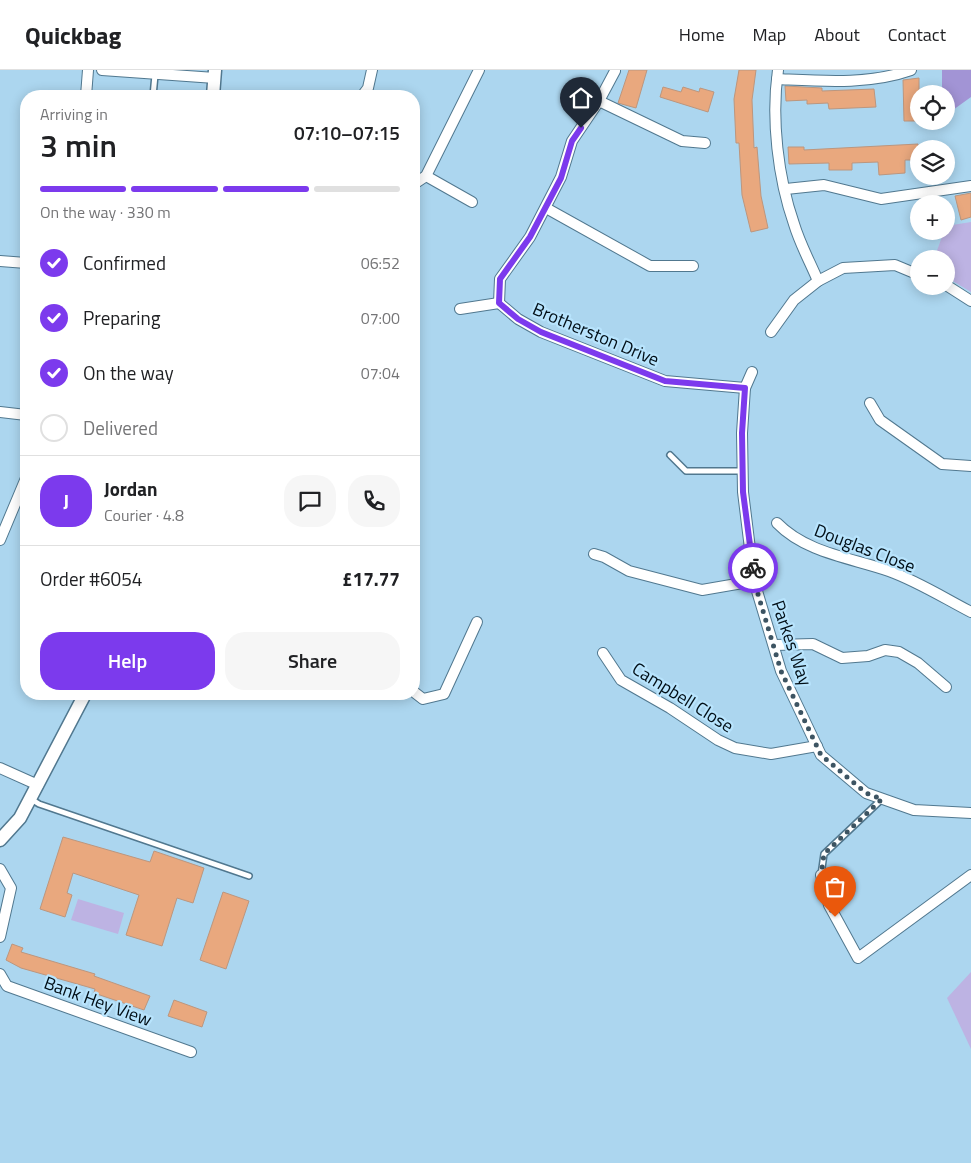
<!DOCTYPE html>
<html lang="en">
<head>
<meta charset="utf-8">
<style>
	body { margin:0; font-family:"Titillium Web",sans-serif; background:#f6f6f6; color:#202124; height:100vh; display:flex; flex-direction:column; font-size:19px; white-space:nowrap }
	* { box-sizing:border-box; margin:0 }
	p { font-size:16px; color:#757577 }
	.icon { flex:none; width:28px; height:28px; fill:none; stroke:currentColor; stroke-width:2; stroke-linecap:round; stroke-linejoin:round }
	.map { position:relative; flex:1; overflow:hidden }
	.side { position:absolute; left:20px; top:20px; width:400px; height:610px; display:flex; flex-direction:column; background:#fff; border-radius:20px; box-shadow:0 2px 12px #0003 }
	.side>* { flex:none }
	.tools { position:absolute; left:910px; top:15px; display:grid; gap:10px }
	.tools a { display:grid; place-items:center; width:45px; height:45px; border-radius:50%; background:#fff; box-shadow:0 2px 12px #0003; font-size:25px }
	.pin { position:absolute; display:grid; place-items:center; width:42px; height:42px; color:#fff; margin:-51px -21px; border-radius:50% 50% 50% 0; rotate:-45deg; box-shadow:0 0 5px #0007 }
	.pin .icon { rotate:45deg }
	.courier { position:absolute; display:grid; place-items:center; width:50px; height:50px; margin:-25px; border:4px solid #7c3aed; border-radius:50%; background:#fff; color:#222; box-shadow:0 1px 6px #0007 }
	.head em { font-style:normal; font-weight:600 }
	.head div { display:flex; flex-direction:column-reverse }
	.head { display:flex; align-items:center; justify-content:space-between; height:85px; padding:0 20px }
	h1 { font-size:32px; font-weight:600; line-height:38px }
	.bar { display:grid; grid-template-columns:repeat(4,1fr); gap:8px 5px; align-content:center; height:60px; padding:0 20px }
	.bar i { height:6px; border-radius:4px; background:#e0e0e0 }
	.bar .selected { background:#7c3aed }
	.bar p { grid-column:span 4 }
	.line { display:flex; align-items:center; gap:12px; padding:0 20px; border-top:1px solid #e0e0e0 }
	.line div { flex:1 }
	.round { display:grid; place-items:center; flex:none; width:52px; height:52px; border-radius:20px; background:#f6f6f6 }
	ol { padding:0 20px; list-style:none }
	li { display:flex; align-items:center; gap:15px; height:55px }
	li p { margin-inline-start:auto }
	li .icon { padding:5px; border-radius:50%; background:#7c3aed; color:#fff; stroke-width:4 }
	li:last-child { color:#757577 }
	li i { width:28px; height:28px; border:2px solid #e0e0e0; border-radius:50% }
	.cta { display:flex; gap:10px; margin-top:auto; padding:10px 20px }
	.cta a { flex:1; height:58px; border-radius:20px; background:#7c3aed; color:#fff; font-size:20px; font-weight:600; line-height:58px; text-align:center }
	.cta a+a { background:#f6f6f6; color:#202124 }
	header { display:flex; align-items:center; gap:30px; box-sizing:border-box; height:70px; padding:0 25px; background:#fff; border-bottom:1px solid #e0e0e0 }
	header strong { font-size:24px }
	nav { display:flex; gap:28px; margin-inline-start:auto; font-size:18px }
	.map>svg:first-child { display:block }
	.green { fill:#bdb3e3 }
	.forest { fill:#a294d5 }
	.building { fill:#e9a87e; stroke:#bc967e }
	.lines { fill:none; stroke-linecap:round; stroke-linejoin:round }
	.service-casing { stroke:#51788f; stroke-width:8 }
	.minor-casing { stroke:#51788f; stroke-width:12 }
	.tertiary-casing { stroke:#51788f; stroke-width:15 }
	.service { stroke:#fff; stroke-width:5 }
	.minor { stroke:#fff; stroke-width:10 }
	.tertiary { stroke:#fff; stroke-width:12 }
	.done { stroke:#3d5462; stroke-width:5; stroke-dasharray:0 9 }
	.route { stroke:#7c3aed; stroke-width:6 }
	.labels { text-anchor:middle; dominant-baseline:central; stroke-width:4.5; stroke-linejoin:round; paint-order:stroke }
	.street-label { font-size:18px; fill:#010e16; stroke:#b8e4fd }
</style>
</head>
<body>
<header>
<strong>Quickbag</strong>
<nav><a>Home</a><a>Map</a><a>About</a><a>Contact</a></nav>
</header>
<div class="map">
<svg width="971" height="1093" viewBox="0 0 971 1093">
	<rect width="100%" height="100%" fill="#acd6ef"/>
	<g class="green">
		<polygon points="971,152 971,222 946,207 946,189 934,189 944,161 946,161 946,156"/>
		<polygon points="78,829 124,843 118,864 71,850"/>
		<polygon points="971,902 971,979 947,928"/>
	</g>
	<polygon class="forest" points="942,0 971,0 971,27 946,45 946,24 942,24"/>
	<g class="building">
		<polygon points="629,0 647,0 636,38 618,33"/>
		<polygon points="739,0 756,0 752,30 754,78 757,77 761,126 768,158 751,162 742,125 739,73 736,73 734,29"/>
		<polygon points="919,8 919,51 904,51 903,10"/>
		<polygon points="785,16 822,18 822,21 874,19 876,37 829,39 828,33 807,34 807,30 786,31"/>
		<polygon points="663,17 681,22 683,17 699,22 700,18 714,22 708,42 660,27"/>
		<polygon points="918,74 918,90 905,90 905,103 879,105 878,92 852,93 852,100 829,100 829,93 789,94 788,77 804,77 804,80"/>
		<polygon points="971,123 971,147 961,150 955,126"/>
		<polygon points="63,767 150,792 154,781 204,798 193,833 177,828 162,876 126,865 139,825 73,803 67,823 72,825 65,847 40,839"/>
		<polygon points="223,822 249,831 226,899 200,890"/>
		<polygon points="12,874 23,878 21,882 95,904 94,906 150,926 144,940 94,923 95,919 21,898 6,890"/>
		<polygon points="174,930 207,942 202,957 168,946"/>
	</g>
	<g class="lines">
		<defs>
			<g id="service">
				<polyline points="153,26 155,5"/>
				<polyline points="670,385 686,401 742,401"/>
				<polyline points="31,729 39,734 249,806"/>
				<polyline points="821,805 824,784 882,729"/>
			</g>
			<g id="minor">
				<polyline points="102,0 215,8"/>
				<path d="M778,0C771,49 778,108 794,154C800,174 810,192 818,211"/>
				<polyline points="615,1 599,31 572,71 561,107 530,167 500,209 499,233 518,249 541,262 665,311 745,318"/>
				<path d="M777,9C821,11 869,15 911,0"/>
				<polyline points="86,26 88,0"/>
				<polyline points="362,26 368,18 372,0"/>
				<polyline points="599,31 682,71 705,73"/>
				<polyline points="426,106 472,132"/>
				<polyline points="414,114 426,106 479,0"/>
				<polyline points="786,119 824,115 881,129 971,116"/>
				<polyline points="546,138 650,196 693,196"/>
				<polyline points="0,191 26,193"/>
				<polyline points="946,215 971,231"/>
				<polyline points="460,239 499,233"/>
				<polyline points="771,262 794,230 818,211 843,198 895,195 919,205"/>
				<polyline points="752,302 745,318 742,363 743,422 754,511 781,601 821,685 866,723 914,740 971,743"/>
				<polyline points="870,333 880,350 942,394 971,396"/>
				<polyline points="0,342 26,345"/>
				<path d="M777,453C806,483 852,488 889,501C917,511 944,528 971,542"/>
				<polyline points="0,470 26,408"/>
				<polyline points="594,484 604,487 629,501 702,520 754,511"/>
				<polyline points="775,575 813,574 842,588 868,586 885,580 899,582 918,593 946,617"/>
				<polyline points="603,583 621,610 670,638 718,670 735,678 771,684 817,676"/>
				<polyline points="414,622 423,629 444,624 477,552"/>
				<polyline points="0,698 38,715"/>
				<polyline points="0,799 11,818 0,867"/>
				<polyline points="821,805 829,835 858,888 971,805"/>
				<polyline points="0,904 7,916 191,982"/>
			</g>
			<g id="tertiary">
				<polyline points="213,26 215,0"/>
				<polyline points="0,770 20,748 85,624"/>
			</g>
		</defs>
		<use href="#service" class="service-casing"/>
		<use href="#minor" class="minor-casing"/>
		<use href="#tertiary" class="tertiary-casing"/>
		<use href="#service" class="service"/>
		<use href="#minor" class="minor"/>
		<use href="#tertiary" class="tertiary"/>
	</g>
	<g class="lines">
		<polyline class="done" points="753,498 754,511 781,601 821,685 866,723 882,729 824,784 821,805 829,835 835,847"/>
		<polyline class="route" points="581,58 572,71 561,108 530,167 500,209 499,233 518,249 541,262 665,311 745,318 742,363 743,422 753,498"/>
	</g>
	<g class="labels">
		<g class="street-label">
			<text transform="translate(596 264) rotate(23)">Brotherston Drive</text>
			<text transform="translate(865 478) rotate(21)">Douglas Close</text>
			<text transform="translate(792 573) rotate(71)">Parkes Way</text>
			<text transform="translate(683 627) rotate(32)">Campbell Close</text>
			<text transform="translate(98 931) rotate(20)">Bank Hey View</text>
		</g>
	</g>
</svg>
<div class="tools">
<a><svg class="icon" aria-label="locate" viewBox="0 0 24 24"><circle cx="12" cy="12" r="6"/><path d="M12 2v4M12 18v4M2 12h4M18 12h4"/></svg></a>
<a><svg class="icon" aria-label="layers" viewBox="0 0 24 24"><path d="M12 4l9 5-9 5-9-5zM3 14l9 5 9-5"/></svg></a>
<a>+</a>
<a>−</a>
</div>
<div class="pin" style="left:835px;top:847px;background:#ea580c"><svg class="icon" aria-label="bag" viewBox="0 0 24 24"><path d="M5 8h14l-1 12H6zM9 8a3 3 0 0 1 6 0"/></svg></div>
<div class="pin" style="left:581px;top:58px;background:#1f2937"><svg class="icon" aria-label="home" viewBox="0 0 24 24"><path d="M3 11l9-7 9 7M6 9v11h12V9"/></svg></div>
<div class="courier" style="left:753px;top:498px"><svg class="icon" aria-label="bike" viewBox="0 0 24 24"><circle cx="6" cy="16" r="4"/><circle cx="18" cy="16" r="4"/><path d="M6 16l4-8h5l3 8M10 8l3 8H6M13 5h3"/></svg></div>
<section class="side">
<div class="head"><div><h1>3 min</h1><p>Arriving in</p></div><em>07:10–07:15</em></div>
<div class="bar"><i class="selected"></i><i class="selected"></i><i class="selected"></i><i></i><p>On the way · 330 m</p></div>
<ol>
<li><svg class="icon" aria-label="check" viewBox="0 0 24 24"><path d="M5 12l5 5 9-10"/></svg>Confirmed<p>06:52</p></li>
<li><svg class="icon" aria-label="check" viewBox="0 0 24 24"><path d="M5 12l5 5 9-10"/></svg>Preparing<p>07:00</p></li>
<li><svg class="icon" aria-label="check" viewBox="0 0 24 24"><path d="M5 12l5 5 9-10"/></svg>On the way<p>07:04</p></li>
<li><i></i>Delivered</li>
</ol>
<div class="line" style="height:90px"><b class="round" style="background:#7c3aed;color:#fff">J</b><div><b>Jordan</b><p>Courier · 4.8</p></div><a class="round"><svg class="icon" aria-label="chat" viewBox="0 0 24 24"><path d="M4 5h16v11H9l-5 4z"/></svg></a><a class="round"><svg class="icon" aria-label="phone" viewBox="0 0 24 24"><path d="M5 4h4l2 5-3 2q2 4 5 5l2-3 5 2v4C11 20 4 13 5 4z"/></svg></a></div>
<div class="line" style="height:65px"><div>Order #6054</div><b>£17.77</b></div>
<div class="cta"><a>Help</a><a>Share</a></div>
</section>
</div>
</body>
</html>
